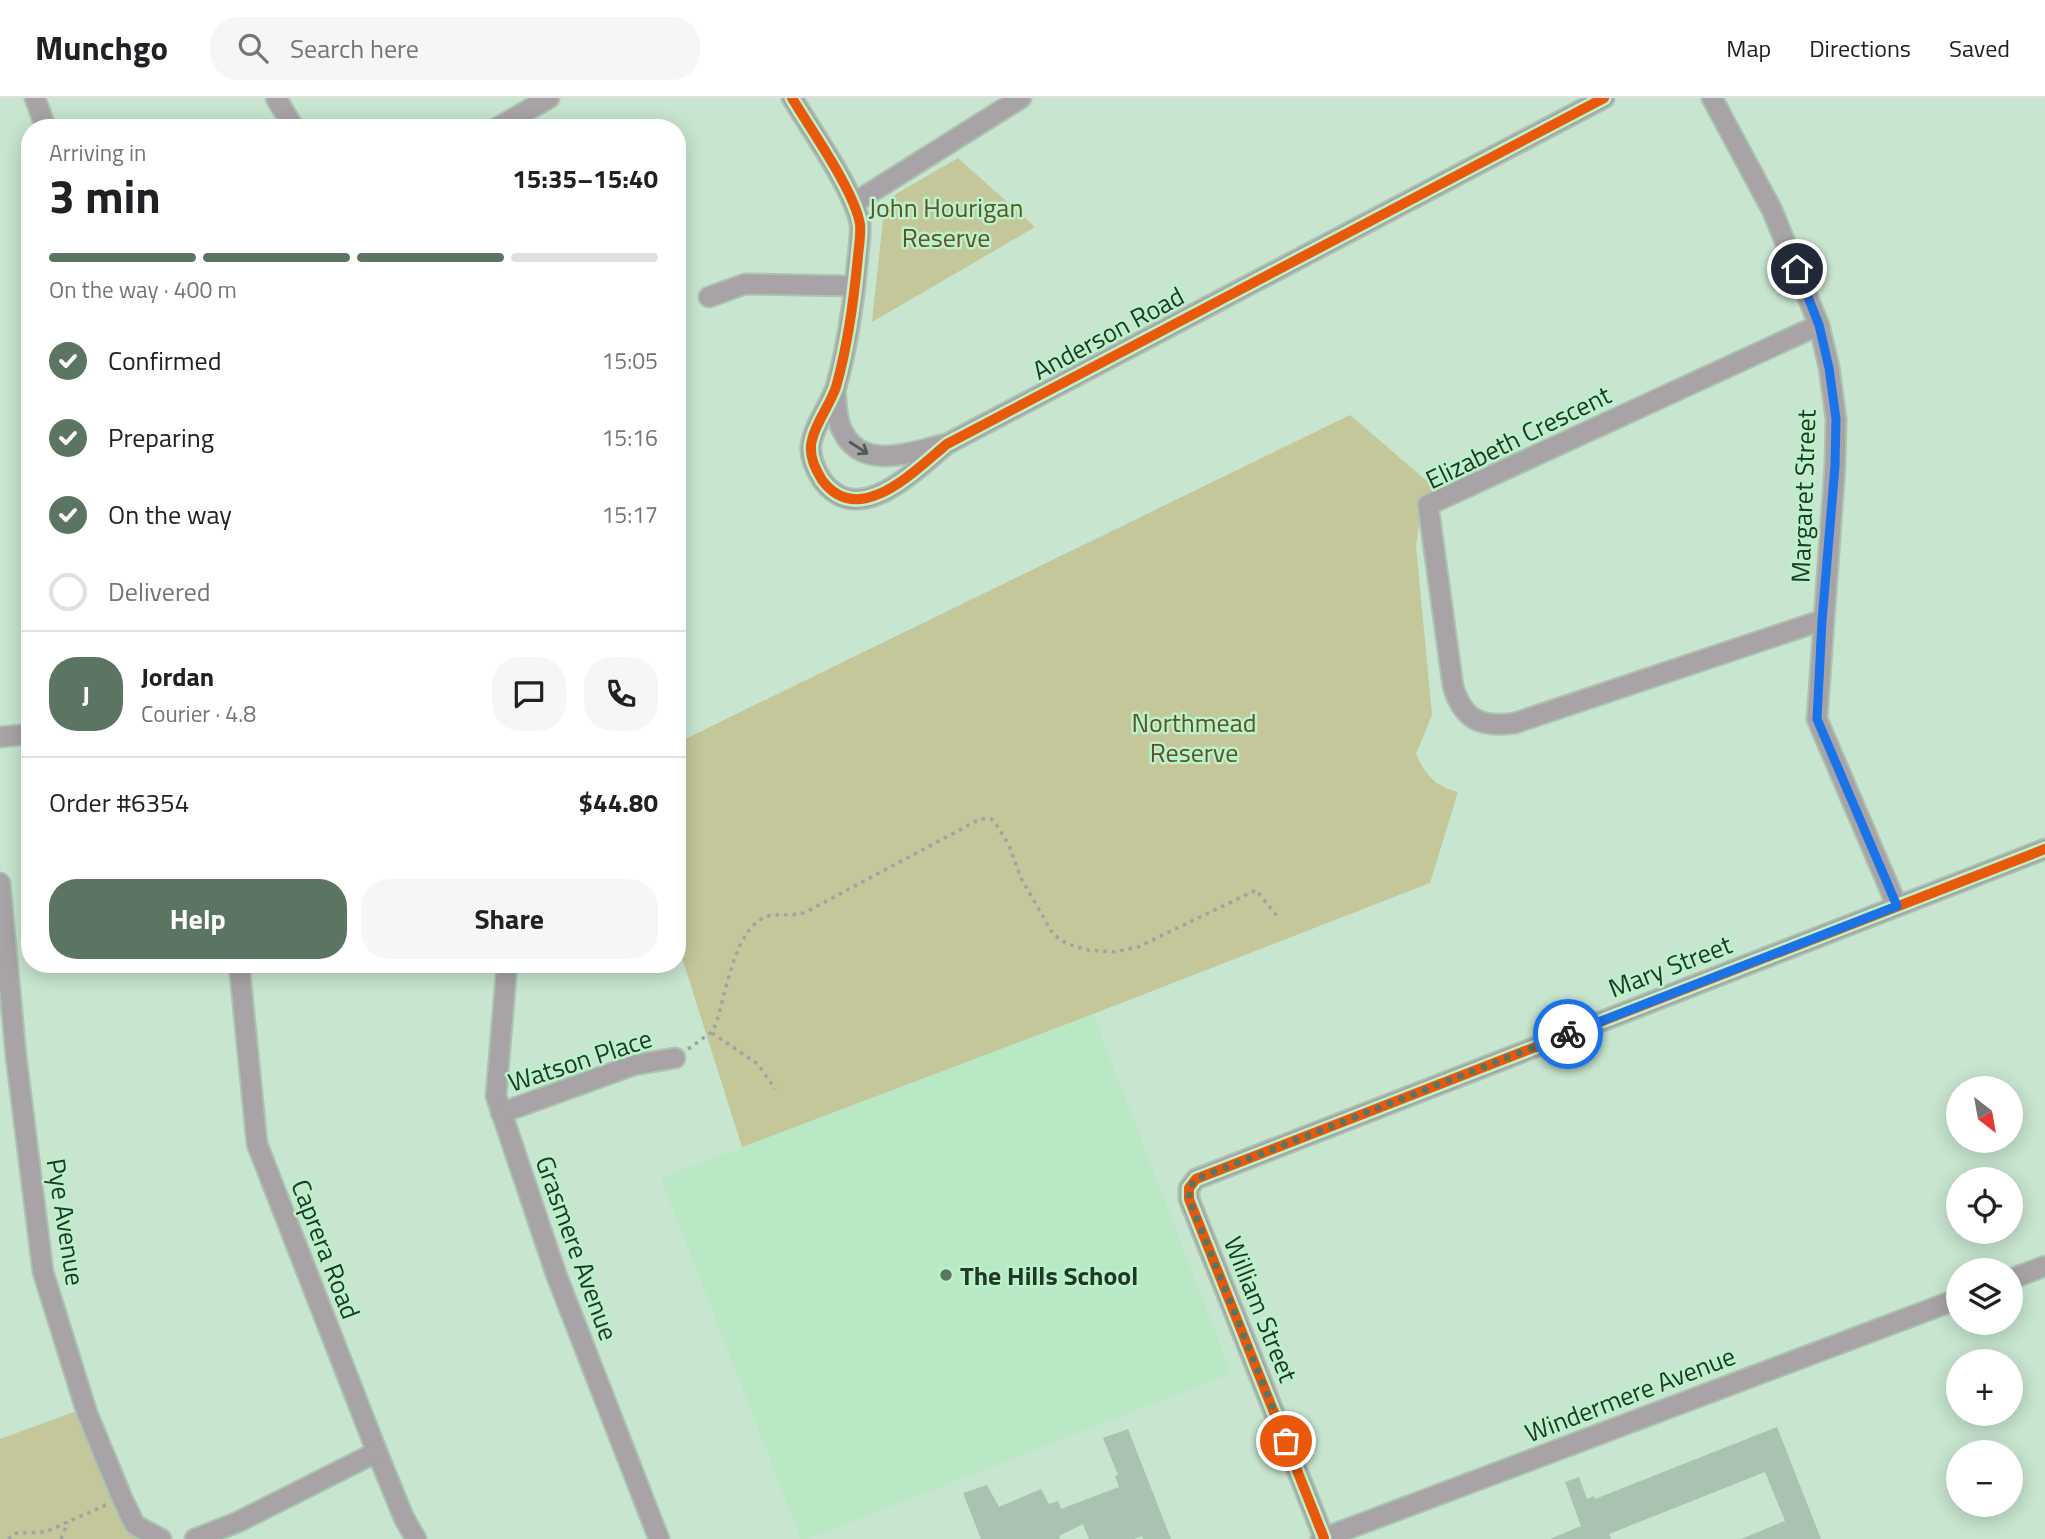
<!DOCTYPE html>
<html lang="en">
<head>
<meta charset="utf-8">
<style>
	body { margin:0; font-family:"Titillium Web",sans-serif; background:#f6f6f6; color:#202124; height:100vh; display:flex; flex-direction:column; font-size:26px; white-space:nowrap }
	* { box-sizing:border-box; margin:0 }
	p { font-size:23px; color:#757577 }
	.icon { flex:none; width:38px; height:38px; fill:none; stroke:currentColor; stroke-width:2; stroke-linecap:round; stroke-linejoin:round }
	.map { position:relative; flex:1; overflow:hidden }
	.details { position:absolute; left:21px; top:21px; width:665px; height:854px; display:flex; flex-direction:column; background:#fff; border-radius:28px; box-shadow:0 4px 18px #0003 }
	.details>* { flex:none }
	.needle { width:46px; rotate:149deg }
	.fabs { position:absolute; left:1946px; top:978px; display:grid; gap:14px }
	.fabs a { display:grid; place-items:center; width:77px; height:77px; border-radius:50%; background:#fff; box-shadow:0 4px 18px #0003; font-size:35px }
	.pin { position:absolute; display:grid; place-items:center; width:60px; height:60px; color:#fff; margin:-30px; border:4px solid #fff; border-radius:50%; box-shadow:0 2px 7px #0007 }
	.courier { position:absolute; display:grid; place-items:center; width:70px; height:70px; margin:-35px; border:5px solid #1a73e8; border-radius:50%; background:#fff; color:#222; box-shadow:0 2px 9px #0007 }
	.headline em { font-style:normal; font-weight:700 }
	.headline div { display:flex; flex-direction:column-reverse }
	.headline { display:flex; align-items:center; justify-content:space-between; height:119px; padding:0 28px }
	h1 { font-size:46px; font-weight:700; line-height:52px }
	.bar { display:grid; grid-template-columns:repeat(4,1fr); gap:10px 7px; align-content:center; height:84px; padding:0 28px }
	.bar i { height:9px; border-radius:5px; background:#e0e0e0 }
	.bar .active { background:#5b7562 }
	.bar p { grid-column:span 4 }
	.line { display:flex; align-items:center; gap:18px; padding:0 28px; border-top:2px solid #e0e0e0 }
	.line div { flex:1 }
	.round { display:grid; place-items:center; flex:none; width:74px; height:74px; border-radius:28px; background:#f6f6f6 }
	ol { padding:0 28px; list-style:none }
	li { display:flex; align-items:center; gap:21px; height:77px }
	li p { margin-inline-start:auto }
	li .icon { padding:7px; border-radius:50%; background:#5b7562; color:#fff; stroke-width:4 }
	li:last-child { color:#757577 }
	li i { width:38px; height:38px; border:4px solid #e0e0e0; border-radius:50% }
	.cta { display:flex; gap:14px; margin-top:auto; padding:14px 28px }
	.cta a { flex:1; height:80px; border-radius:28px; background:#5b7562; color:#fff; font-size:28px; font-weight:700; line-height:80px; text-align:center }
	.cta a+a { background:#f6f6f6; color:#202124 }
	header { display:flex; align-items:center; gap:42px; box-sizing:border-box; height:98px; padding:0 35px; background:#fff; border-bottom:2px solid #e0e0e0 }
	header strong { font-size:33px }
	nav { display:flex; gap:38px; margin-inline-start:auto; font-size:24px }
	.search { width:490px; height:63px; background:#f6f6f6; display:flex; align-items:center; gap:18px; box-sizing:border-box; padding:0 24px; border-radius:28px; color:#757577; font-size:26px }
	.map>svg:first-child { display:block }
	.built { fill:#b8e8c4 }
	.green { fill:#c4c79a }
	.building { fill:#aac2b0 }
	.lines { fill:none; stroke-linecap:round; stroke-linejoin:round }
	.minor-casing { stroke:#acc3b2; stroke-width:23 }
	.path { stroke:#9ea4a1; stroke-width:3.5; stroke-dasharray:3.5 5; stroke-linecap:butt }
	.minor { stroke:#a7a3a6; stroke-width:19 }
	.cycleway-casing { stroke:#baf2c9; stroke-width:15 }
	.cycleway { stroke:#e8590c; stroke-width:10 }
	.oneway { stroke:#505d54 }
	.done { stroke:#5b7562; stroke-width:7; stroke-dasharray:0 12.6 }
	.route { stroke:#1a73e8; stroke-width:9 }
	.poi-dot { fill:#5b7562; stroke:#baf2c9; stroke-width:2.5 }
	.labels { text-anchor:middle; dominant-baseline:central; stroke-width:5; stroke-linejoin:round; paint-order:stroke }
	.park-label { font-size:26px; fill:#605228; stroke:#baf2c9 }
	.street-label { font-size:26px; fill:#213828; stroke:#baf2c9 }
	.poi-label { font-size:26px; font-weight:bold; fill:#213828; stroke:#baf2c9; text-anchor:start }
</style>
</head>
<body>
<header>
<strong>Munchgo</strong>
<div class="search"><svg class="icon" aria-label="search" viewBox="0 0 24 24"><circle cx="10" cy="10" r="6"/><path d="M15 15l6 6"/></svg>Search here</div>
<nav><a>Map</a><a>Directions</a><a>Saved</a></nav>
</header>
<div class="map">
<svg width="2045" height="1441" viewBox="0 0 2045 1441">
	<rect width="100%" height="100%" fill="#c7e5cf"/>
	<polygon class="built" points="1093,916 1231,1275 807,1441 801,1441 661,1080"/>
	<g class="green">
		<polygon points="958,60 1035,129 872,224 884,113 896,96"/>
		<path d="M1350,317L1436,391L1421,414L1416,448L1432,617L1416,656C1425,677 1436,689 1458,694L1430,785L1093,916L742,1049L677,844V645Z"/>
		<polygon points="74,1314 138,1441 0,1441 0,1341"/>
	</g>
	<g class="building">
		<polygon points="1777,1329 1821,1441 1741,1441 1785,1423 1765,1374 1609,1436 1611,1441 1550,1441 1581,1428 1565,1384 1579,1379 1587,1401 1594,1398 1595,1401"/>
		<polygon points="1128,1331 1171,1441 1143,1441 1142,1438 1134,1441 1089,1441 1083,1426 1059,1438 1060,1441 981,1441 963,1395 987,1387 999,1409 1041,1391 1049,1406 1058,1403 1061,1411 1119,1389 1115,1378 1118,1377 1103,1340"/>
	</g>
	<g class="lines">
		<defs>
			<g id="minor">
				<polyline points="35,0 44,25 43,30"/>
				<polyline points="276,0 294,30"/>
				<path d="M792,0C811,32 854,92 860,126C861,136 859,148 858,158C854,201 848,247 836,289C830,307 816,324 812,342C808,356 815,371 822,382C859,432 915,372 947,346L1604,0"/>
				<polyline points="1712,0 1772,112 1819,227 1829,269 1836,321 1835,368 1817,621 1897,808"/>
				<polyline points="497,30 549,0"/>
				<polyline points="854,105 1021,0"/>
				<polyline points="709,199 745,186 855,188"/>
				<path d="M1819,227L1428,407L1453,588C1463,622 1481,630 1515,625L1823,522"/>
				<path d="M835,294C837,306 836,321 842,332C861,373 908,355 942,347"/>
				<polyline points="0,639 30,636"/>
				<polyline points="0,785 16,958 43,1174 87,1315 122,1400 135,1427 161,1441"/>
				<polyline points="239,866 257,1046 377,1354 404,1420 416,1441"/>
				<polyline points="507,866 496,998 556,1176 659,1441"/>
				<polyline points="501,1015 634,967 675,960"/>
				<polyline points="2011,1181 2045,1168"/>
				<polyline points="1324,1440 1189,1101 1189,1090 1196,1081 2045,751"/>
				<polyline points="195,1441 238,1424 377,1354"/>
				<polyline points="1321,1441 1958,1201"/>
			</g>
		</defs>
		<use href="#minor" class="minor-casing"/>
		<g class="path">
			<polyline points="712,935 758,966 775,991"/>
			<path d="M688,951L712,934L715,928C726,899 733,829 768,818C781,815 793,819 806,814L980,721H991L994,723L1009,747L1021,780L1053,836L1067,846L1088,852L1115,854L1138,849L1256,792L1277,818"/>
			<polyline points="8,1441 17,1435 45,1434 108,1406"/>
			<polyline points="61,1441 68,1424"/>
		</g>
		<use href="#minor" class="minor"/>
		<defs>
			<g id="cycleway">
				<path d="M792,0C811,32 854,92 860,126C861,136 859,148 858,158C854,201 848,247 836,289C830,307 816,324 812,342C808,356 815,371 822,382C859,432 915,372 947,346L1604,0"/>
				<polyline points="1324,1440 1189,1101 1189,1090 1196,1081 2045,751"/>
			</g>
		</defs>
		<use href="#cycleway" class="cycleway-casing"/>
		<use href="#cycleway" class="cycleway"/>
	</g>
	<defs><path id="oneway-shaft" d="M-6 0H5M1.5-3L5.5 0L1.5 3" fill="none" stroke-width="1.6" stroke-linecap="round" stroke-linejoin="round" transform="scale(1.75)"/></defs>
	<use class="oneway" href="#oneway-shaft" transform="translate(859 350) rotate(33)"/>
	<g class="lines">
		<polyline class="done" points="1286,1343 1189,1101 1189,1090 1196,1081 1568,936"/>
		<polyline class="route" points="1568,936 1897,808 1817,621 1822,523 1835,368 1836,321 1829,270 1819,227 1797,171"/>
	</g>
	<circle class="poi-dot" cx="946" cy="1177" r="7"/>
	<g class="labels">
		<g class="park-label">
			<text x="946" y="109">John Hourigan<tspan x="946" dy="30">Reserve</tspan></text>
			<text x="1194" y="624">Northmead<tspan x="1194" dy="30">Reserve</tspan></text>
		</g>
		<g class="street-label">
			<text transform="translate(1108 235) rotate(-28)">Anderson Road</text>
			<text transform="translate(1518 339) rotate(-26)">Elizabeth Crescent</text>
			<text transform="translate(1803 398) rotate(-88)">Margaret Street</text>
			<text transform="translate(1670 868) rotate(-21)">Mary Street</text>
			<text transform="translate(580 962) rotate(-18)">Watson Place</text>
			<text transform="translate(66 1124) rotate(81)">Pye Avenue</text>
			<text transform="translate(577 1150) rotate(70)">Grasmere Avenue</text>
			<text transform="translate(326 1151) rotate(69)">Caprera Road</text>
			<text transform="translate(1261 1211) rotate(68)">William Street</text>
			<text transform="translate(1630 1296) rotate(-21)">Windermere Avenue</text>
		</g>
		<g class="poi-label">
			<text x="960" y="1177">The Hills School</text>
		</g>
	</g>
</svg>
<div class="fabs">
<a><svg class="needle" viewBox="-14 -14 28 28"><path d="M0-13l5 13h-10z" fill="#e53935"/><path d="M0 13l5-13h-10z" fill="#757577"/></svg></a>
<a><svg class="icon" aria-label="locate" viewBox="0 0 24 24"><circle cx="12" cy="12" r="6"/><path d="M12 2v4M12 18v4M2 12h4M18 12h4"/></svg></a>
<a><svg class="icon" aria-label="layers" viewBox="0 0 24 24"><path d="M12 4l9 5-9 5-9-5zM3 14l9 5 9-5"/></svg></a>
<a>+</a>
<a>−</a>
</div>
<div class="pin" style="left:1286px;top:1343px;background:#ea580c"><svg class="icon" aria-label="bag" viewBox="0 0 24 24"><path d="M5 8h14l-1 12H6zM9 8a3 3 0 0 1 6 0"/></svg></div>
<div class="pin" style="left:1797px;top:171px;background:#1f2937"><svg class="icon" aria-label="home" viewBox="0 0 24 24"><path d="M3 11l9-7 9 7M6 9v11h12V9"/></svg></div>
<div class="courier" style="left:1568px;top:936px"><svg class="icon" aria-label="bike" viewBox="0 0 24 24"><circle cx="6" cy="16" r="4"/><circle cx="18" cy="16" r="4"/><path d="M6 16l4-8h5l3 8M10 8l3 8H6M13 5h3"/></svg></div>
<section class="details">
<div class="headline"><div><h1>3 min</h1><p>Arriving in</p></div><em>15:35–15:40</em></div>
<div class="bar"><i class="active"></i><i class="active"></i><i class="active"></i><i></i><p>On the way · 400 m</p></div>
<ol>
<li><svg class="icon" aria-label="check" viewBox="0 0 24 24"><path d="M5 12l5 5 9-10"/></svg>Confirmed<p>15:05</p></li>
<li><svg class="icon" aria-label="check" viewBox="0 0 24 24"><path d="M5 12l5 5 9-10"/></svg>Preparing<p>15:16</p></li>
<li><svg class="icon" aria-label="check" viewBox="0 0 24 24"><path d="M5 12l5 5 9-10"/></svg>On the way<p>15:17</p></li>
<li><i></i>Delivered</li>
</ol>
<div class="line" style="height:126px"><b class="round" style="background:#5b7562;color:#fff">J</b><div><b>Jordan</b><p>Courier · 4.8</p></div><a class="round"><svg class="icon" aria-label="chat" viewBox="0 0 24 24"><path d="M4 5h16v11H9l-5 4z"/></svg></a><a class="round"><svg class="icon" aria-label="phone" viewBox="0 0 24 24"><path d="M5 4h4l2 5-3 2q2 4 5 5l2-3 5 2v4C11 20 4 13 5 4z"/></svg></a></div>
<div class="line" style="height:91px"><div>Order #6354</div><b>$44.80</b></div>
<div class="cta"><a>Help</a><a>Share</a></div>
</section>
</div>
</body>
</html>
